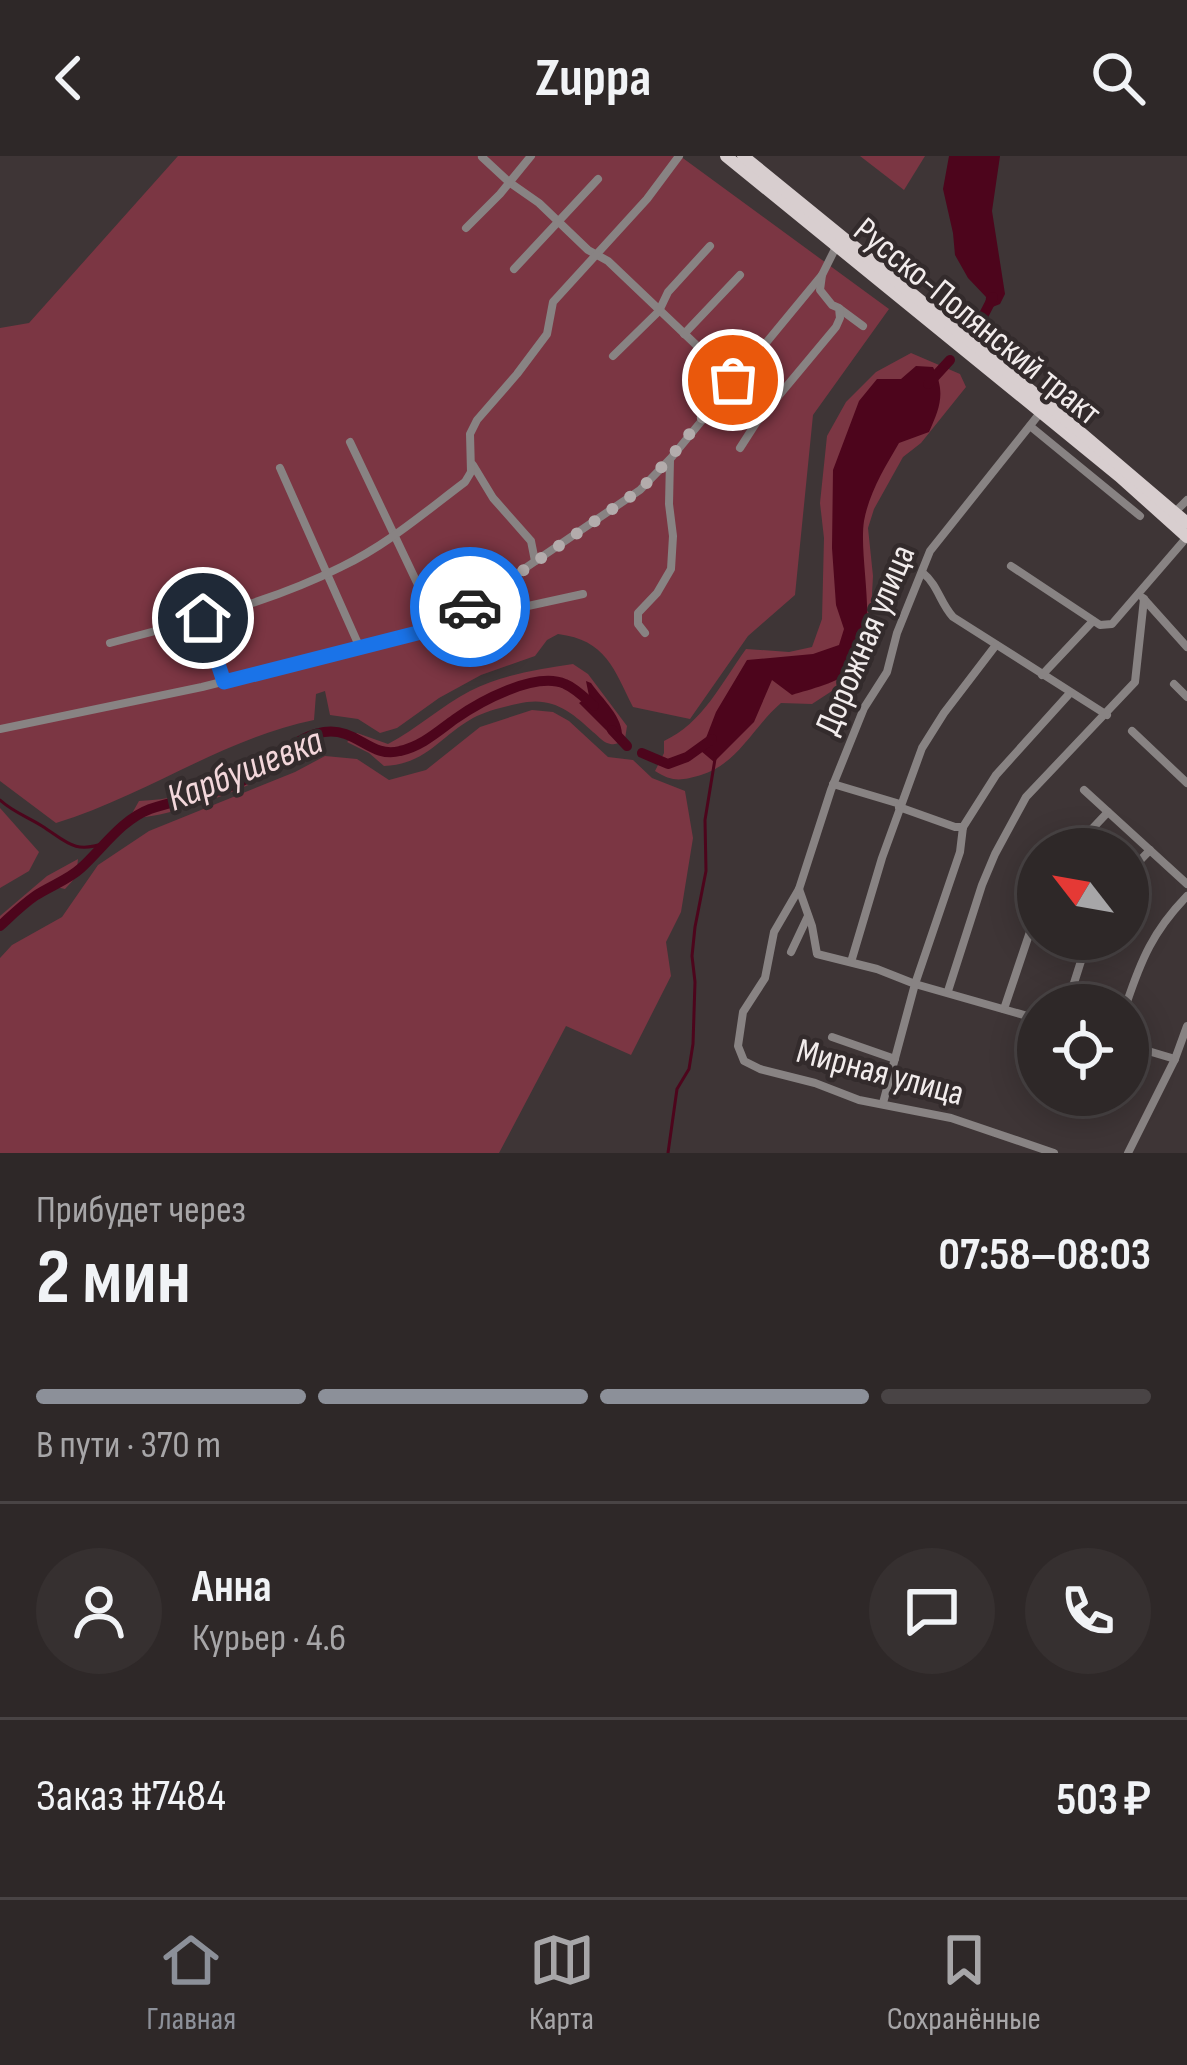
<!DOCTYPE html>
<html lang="ru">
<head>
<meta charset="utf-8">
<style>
	body { margin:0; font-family:"Sofia Sans Condensed",sans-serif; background:#363030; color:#f1f3f6; height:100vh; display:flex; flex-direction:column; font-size:45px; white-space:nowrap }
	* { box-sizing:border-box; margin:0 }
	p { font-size:39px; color:#a7a6a8 }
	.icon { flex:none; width:66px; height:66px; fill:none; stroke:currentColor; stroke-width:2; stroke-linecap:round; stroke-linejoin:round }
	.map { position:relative; height:997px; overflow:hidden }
	.sheet { display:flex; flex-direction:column; background:#2e2828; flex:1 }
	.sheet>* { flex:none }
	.needle { width:78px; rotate:301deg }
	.buttons { position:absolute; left:1017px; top:672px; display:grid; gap:24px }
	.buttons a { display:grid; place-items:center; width:132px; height:132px; border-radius:50%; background:#2e2828; box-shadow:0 6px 30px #0003,0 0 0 3px #494445; font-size:60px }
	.pin { position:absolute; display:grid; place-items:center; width:102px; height:102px; color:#fff; margin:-51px; border:6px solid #fff; border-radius:50%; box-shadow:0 3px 12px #0007 }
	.courier { position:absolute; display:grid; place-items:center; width:120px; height:120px; margin:-60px; border:9px solid #1a73e8; border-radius:50%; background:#fff; color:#222; box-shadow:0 3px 15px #0007 }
	.headline em { font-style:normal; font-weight:700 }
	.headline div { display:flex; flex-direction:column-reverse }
	.headline { display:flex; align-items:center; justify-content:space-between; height:204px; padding:0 36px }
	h1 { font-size:78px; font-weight:700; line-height:90px }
	.bar { display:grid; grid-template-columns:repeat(4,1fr); gap:18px 12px; align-content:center; height:144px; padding:0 36px }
	.bar i { height:15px; border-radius:9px; background:#494445 }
	.bar .current { background:#8c9099 }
	.bar p { grid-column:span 4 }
	.line { display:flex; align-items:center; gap:30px; padding:0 36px; border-top:3px solid #494445 }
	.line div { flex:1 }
	.round { display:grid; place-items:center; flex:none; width:126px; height:126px; border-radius:63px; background:#363030 }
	header { display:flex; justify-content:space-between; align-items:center; height:156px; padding:0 36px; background:#2e2828; font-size:54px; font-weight:700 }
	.tab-bar { display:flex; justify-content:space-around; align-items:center; height:168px; border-top:3px solid #494445; background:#2e2828; font-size:33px; color:#a7a6a8 }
	.tab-bar a { display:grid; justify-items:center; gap:6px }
	.tab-bar .current { color:#8c9099 }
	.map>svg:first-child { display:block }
	.green { fill:#7b3643 }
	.water { fill:#4d051c }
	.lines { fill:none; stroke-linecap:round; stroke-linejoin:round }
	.stream { stroke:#4d051c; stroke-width:3 }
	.river { stroke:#4d051c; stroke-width:10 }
	.street { stroke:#888383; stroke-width:8 }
	.primary { stroke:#d8cecf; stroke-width:12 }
	.done { stroke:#b3acac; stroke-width:12; stroke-dasharray:0 21.6 }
	.route { stroke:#1a73e8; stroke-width:15 }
	.labels { text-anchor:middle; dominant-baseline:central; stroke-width:9; stroke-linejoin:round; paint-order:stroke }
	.street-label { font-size:36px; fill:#f2ecec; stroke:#332b2c }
	.water-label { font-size:39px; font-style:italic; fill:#f3d7db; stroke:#332b2c }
</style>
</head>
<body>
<header><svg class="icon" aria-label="back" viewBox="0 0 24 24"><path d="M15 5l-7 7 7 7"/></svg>Zuppa<svg class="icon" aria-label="search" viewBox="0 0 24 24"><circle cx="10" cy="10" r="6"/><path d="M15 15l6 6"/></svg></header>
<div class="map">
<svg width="1187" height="997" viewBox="0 0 1187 997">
	<rect width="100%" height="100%" fill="#3e3536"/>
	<g class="green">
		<path d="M178,0H680L889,153L813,259L795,439L748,480L690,563L633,551C614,513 606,484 558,478L547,484L535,500L481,519L439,542L397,572L380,577L358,563L330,559L325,535L316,538L314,564C222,583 145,640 56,667L0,625V172L29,167Z"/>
		<polygon points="860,0 925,0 904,34"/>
		<path d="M911,197L960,218L966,231L921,287L903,301L874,353L868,372L873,420L870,473L855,520L812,548L781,547C752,572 739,607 701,619C681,625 672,626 655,615L664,597V585C703,567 722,526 746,493L789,496L812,491L822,463L824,382L820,347L827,280L846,246L876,216Z"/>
		<path d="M573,508L588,518L627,570L625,583C618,587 616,590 607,587C603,586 597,579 593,576C574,558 555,542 527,546C510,549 488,554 473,562C439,581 427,608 384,610L369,597L347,586L357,577L388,588C417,573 441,550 470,535C501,519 538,513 573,508Z"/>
		<polygon points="532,554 553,556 569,565 608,601 633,604 652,622 685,635 693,682 681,756 666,786 671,820 631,899 566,870 499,997 0,997 0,802 12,789 62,761 98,709 149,675 295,616 325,600 357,603 389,624 426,614 480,571"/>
		<path d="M277,604L284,607C270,627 154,667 130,661L139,645C167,644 197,637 223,626C242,618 257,606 277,604Z"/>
		<polygon points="0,652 39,696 29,715 0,732"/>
		<polygon points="78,703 76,721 65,733 56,731 48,736 0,772 0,760 47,720"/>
	</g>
	<g class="water">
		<polygon points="949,0 1000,0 992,55 1005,138 1000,148 985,154 986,141 968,122 955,99 953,77 943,33"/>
		<path d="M916,210L933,211C946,236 940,252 929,276L899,287C885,311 869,337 864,365C858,404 881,482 853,513C839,527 810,533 792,539L772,524L754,566L714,606L701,595L716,556L747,504L813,498L839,489L844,473L836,449L832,392L833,314L859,245L877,223H901Z"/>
		<path d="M586,525L591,527C602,543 624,561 622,582L613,581L579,547L589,540Z"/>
	</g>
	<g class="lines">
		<g class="stream">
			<path d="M0,644C13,656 28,661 42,670C67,686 74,698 105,687"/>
			<polyline points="668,997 677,933 689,913 693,888 695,826 692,800 695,771 706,715 705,664 715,603"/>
		</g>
		<g class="river">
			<polyline points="978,170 993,141"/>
			<polyline points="928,228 950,204"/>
			<polyline points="612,574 627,590"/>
			<polyline points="642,597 668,608 687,601 712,583"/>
			<path d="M0,770C11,760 22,749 35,740C50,730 68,724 81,712C103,692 121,664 150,653C182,642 216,639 246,623C273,609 292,581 324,576C357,571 370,603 400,595C422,590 437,576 455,563C479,546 535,515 565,528C575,532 585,542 594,550"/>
		</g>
		<g class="street">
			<polyline points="482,1 509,26 539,47 588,94 608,105 733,224"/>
			<polyline points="466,72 500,38 531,0"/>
			<polyline points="514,113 598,23"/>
			<polyline points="840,153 863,170"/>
			<polyline points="684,178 740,119"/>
			<polyline points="613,200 659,155 668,136 710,90"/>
			<polyline points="1030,270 1140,360"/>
			<polyline points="350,286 440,475 496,457 583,438"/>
			<polyline points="740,292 756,267 836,171 840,162 839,152 832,149 820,134 822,119 836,91"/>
			<polyline points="473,309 493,342 531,385 535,405"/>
			<polyline points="280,312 360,492"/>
			<polyline points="1175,356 1187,344"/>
			<polyline points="1011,410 1100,469 1112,468 1187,381"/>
			<path d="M923,417C938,429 940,447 953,461L1107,559"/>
			<polyline points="1143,442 1187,491"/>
			<polyline points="201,453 223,525"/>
			<polyline points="645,477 638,468 638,457 657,437 671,413 673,380 669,348 670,304"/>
			<path d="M110,487C188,466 268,448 341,411C387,389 425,356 465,326L471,316L470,278L477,264L517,218L547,178L553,146L647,43L679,0"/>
			<polyline points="1042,519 1093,465"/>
			<polyline points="1174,528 1187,541"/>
			<polyline points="0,573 202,531 437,472 640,334 671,302 822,119"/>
			<polyline points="1132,575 1187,627"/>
			<polyline points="833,628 900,648"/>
			<polyline points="1084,634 1187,728"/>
			<polyline points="899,651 955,671 963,671"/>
			<polyline points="963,671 996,619 1070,537"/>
			<polyline points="1073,693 1108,656"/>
			<polyline points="1128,717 1150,694"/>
			<polyline points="799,733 774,776 765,822 743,856 738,890 744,905 760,913 815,927 859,944 951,962 1054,997"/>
			<polyline points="791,796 808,760"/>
			<polyline points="851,806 882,702 922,592 944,557 996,489"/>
			<polyline points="948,835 982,729 995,698 1026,641 1135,526 1144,443"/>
			<polyline points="1067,849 1088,783"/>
			<path d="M1126,849C1141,804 1153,775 1187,740"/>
			<polyline points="1004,853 1038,752"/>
			<polyline points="1038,863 915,828 877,813 817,798 812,770 799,733 831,634 864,552 887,516 897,477 930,395 1040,257"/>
			<polyline points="832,881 895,903"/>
			<polyline points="1128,889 1175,903"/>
			<polyline points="883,947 915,828 960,696 963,671"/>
			<polyline points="1128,997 1175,903 1187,870"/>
		</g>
		<g class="primary">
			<polyline points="726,0 1119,320 1187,381"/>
			<polyline points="743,0 1045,246 1187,367"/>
		</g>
	</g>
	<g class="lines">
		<polyline class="done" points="470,451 640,334 670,302 733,224"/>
		<polyline class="route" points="203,462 224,526 437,472 470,451"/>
	</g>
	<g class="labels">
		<g class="street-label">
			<text transform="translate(977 166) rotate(39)">Русско-Полянский тракт</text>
			<text transform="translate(866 484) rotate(-67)">Дорожная улица</text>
			<text transform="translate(880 917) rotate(15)">Мирная улица</text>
		</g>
		<g class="water-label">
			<text transform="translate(245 614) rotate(-22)">Карбушевка</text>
		</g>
	</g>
</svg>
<div class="buttons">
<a><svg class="needle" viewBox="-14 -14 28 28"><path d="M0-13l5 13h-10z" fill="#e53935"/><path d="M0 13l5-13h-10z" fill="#a7a6a8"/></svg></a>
<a><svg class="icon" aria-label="locate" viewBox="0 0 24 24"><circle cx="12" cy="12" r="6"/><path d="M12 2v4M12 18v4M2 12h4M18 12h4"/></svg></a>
</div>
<div class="pin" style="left:733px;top:224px;background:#ea580c"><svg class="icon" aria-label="bag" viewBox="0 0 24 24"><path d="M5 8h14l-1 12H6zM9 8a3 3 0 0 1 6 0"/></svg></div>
<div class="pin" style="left:203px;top:462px;background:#1f2937"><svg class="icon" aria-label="home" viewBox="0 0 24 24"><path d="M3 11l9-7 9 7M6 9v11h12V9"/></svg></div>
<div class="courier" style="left:470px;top:451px"><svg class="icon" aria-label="car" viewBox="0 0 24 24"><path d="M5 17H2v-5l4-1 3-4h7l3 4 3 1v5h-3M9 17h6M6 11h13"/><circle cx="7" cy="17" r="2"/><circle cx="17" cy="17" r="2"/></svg></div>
</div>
<section class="sheet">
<div class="headline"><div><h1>2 мин</h1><p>Прибудет через</p></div><em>07:58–08:03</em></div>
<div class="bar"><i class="current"></i><i class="current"></i><i class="current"></i><i></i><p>В пути · 370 m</p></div>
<div class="line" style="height:216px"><a class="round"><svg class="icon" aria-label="person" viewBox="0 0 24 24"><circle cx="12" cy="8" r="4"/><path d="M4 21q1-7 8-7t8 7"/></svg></a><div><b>Анна</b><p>Курьер · 4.6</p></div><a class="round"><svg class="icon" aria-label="chat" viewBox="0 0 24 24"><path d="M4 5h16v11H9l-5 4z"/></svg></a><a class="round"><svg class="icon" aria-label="phone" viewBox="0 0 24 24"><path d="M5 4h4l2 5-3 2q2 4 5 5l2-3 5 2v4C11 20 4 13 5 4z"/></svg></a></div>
<div class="line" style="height:156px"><div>Заказ #7484</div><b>503 ₽</b></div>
</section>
<nav class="tab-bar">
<a class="current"><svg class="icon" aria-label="home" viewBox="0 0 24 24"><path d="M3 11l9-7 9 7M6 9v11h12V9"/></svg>Главная</a>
<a><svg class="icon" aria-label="map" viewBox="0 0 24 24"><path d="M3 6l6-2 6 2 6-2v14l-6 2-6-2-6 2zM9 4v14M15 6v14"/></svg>Карта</a>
<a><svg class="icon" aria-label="saved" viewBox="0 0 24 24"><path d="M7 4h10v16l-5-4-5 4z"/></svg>Сохранённые</a>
</nav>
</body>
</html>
